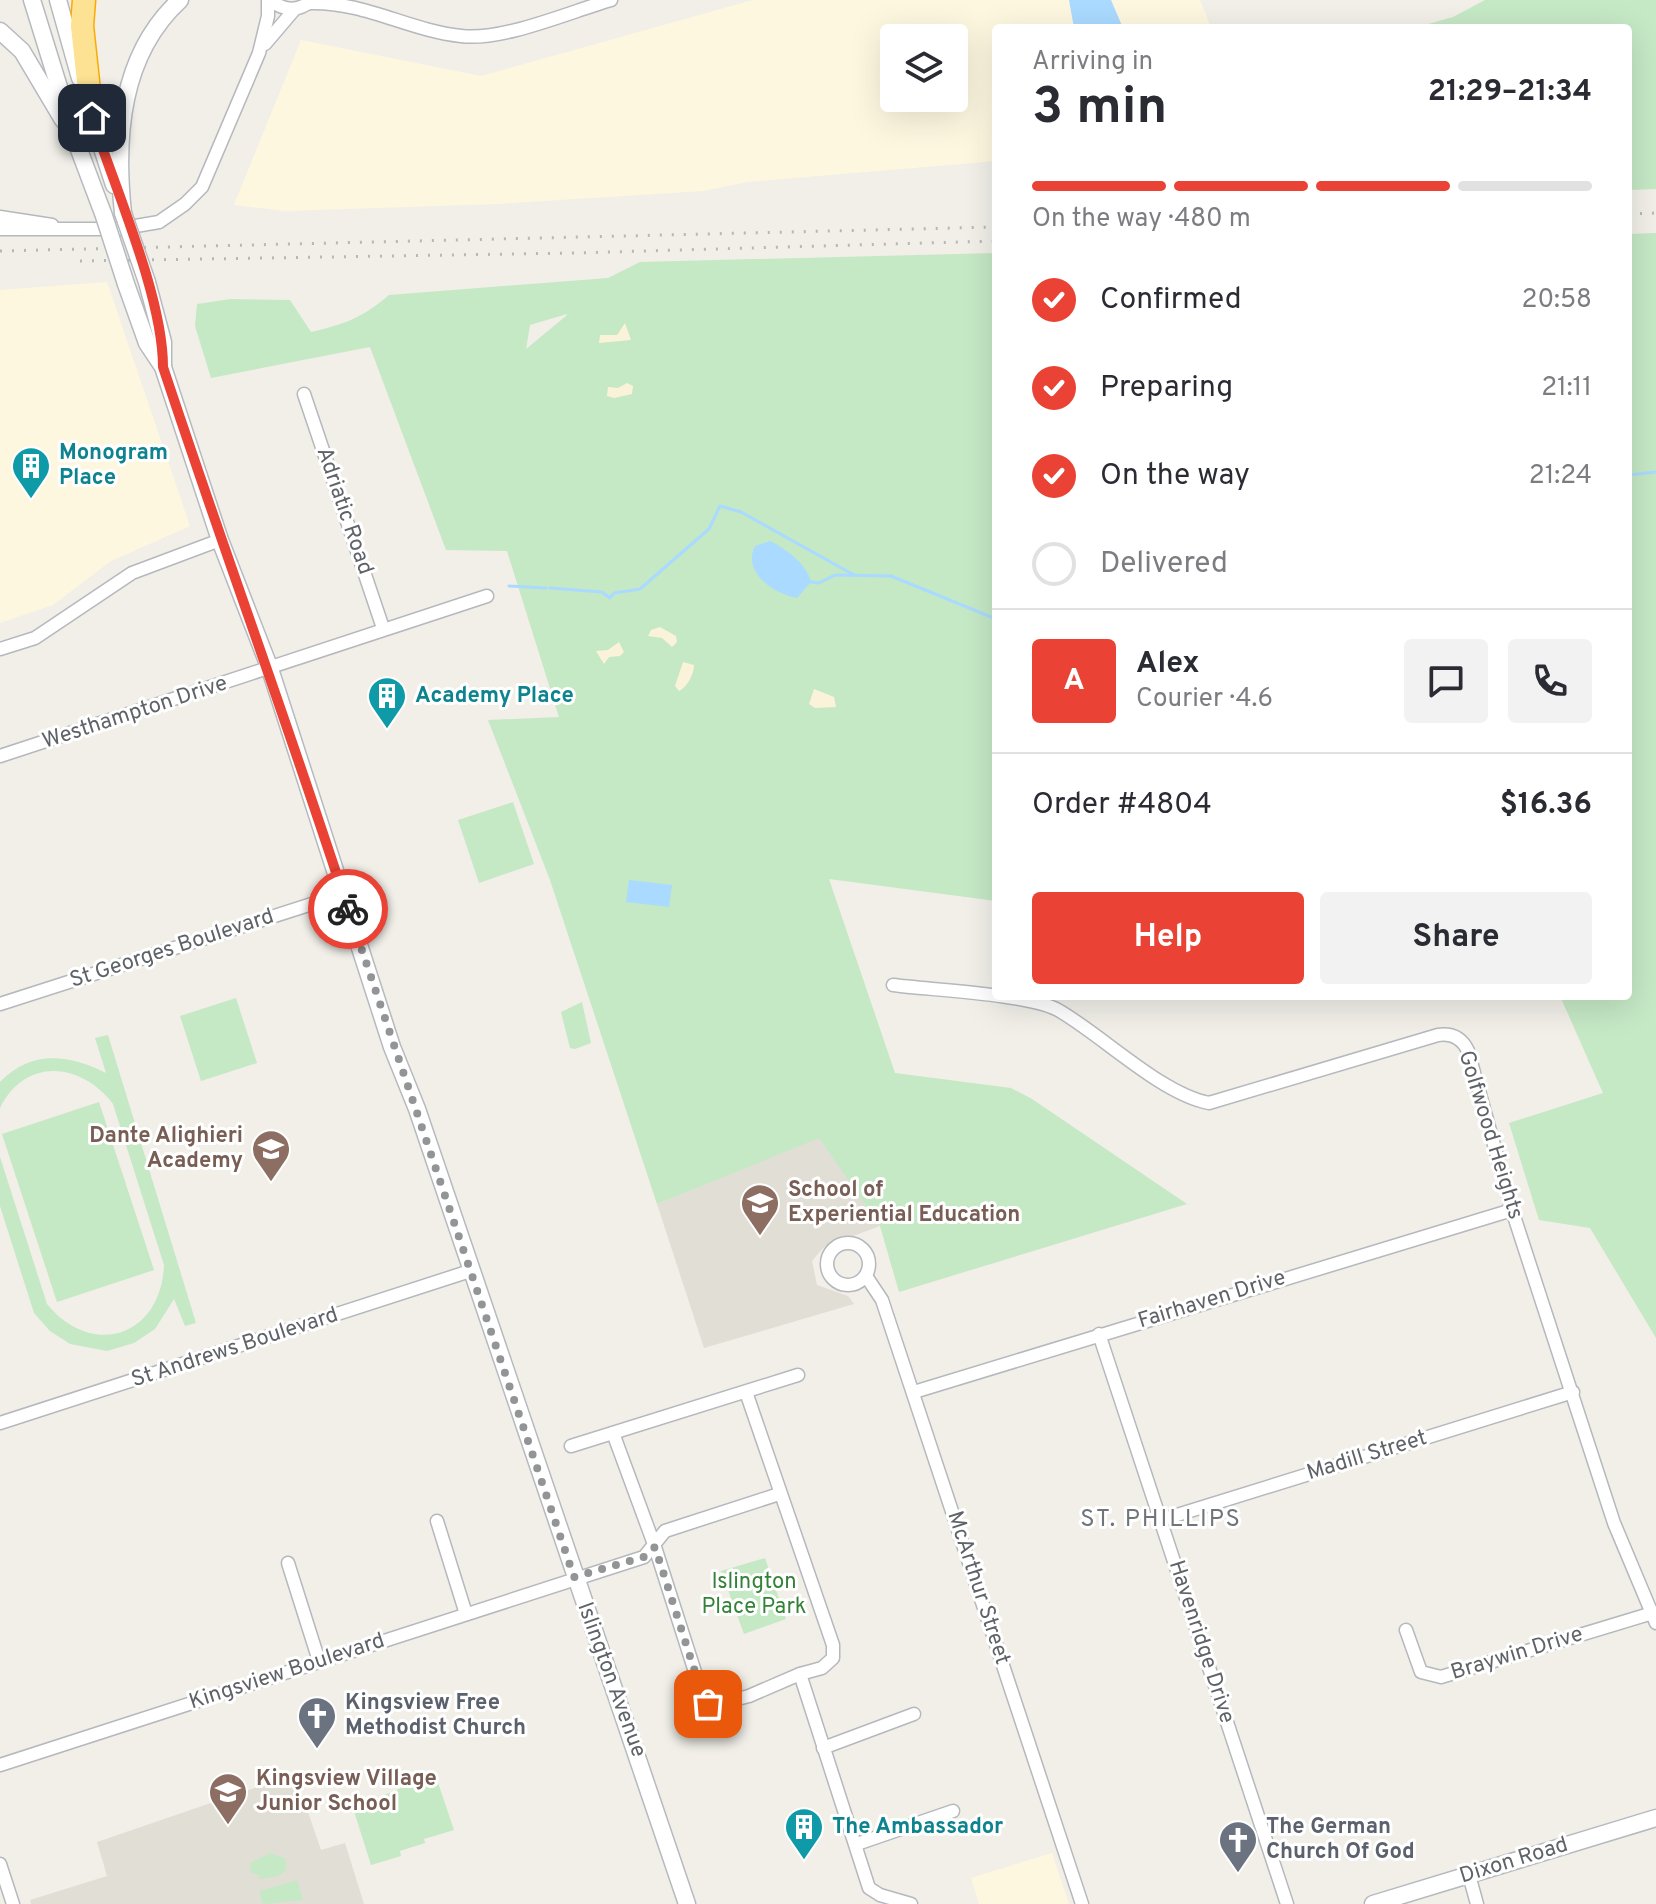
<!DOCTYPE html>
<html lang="en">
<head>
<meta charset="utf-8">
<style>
	body { margin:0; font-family:Overpass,sans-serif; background:#f2f2f3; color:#2b2b33; height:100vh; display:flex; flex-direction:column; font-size:30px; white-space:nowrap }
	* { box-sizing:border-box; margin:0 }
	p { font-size:26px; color:#7c7c81 }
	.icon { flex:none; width:44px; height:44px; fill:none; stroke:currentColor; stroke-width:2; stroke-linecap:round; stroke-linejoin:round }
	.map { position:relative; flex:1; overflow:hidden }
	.details { position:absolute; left:992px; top:24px; width:640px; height:976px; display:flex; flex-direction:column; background:#fff; border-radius:8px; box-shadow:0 8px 32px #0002 }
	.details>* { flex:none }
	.controls { position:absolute; left:880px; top:24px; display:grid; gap:16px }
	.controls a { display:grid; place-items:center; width:88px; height:88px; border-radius:8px; background:#fff; box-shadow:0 8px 32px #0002; font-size:40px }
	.pin { position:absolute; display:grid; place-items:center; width:68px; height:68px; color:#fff; margin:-34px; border-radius:16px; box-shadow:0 4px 12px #0006 }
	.courier { position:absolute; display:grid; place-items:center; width:80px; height:80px; margin:-40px; border:6px solid #ea4335; border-radius:50%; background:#fff; color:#222; box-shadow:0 2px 10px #0007 }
	.overview em { font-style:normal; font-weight:700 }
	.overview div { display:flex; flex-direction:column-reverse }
	.overview { display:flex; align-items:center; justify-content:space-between; height:136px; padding:0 40px }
	h1 { font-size:52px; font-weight:700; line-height:60px }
	.bar { display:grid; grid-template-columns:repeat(4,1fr); gap:12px 8px; align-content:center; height:96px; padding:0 40px }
	.bar i { height:10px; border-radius:6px; background:#e1e1e2 }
	.bar .active { background:#ea4335 }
	.bar p { grid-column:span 4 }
	.line { display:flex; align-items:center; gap:20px; padding:0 40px; border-top:2px solid #e1e1e2 }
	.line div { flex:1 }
	.round { display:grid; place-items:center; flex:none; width:84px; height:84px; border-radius:8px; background:#f2f2f3 }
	ol { padding:0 40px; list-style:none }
	li { display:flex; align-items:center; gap:24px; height:88px }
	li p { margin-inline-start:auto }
	li .icon { padding:8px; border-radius:50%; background:#ea4335; color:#fff; stroke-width:4 }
	li:last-child { color:#7c7c81 }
	li i { width:44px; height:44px; border:4px solid #e1e1e2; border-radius:50% }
	.button { display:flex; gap:16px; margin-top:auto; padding:16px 40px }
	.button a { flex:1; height:92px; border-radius:8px; background:#ea4335; color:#fff; font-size:32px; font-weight:700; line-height:92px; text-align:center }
	.button a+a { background:#f2f2f3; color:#2b2b33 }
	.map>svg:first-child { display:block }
	.commercial { fill:#fef7e0; fill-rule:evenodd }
	.education { fill:#e1ded6 }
	.green { fill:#c5e8c5; fill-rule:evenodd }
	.sand { fill:#fbf3d9 }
	.water { fill:#aadaff }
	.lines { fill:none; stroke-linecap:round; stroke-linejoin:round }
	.stream { stroke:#aadaff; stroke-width:3 }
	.minor-casing { stroke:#b5b8bc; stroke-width:15 }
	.secondary-casing { stroke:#b6babf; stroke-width:19 }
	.motorway-casing { stroke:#f9ab00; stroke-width:25 }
	.minor { stroke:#fff; stroke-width:12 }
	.secondary { stroke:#fff; stroke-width:16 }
	.motorway { stroke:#fde293; stroke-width:22 }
	.rail { stroke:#b6b7b8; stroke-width:3; stroke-dasharray:2 10; stroke-linecap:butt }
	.secondary-bridge-casing { stroke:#b6babf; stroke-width:19; stroke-linecap:butt }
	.secondary-bridge { stroke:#fff; stroke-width:16 }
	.done { stroke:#929495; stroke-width:8; stroke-dasharray:0 14.4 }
	.route { stroke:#ea4335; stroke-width:10 }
	.labels { text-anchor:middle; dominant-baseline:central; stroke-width:6; stroke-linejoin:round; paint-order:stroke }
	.culture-label { font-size:22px; font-weight:bold; fill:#0d838f; stroke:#fff; text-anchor:start }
	.street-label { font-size:22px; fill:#5f6368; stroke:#fff }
	.education-label { font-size:22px; font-weight:bold; fill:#785e54; stroke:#fff; text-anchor:start }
	.park-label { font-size:22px; fill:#348238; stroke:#fff }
	.worship-label { font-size:22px; font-weight:bold; fill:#5b616d; stroke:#fff; text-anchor:start }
	.neighbourhood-label { font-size:24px; letter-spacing:2px; fill:#70757a; stroke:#fff }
</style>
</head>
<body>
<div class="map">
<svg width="1656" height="1904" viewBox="0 0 1656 1904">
	<rect width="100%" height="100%" fill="#f1efe8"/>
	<g class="commercial">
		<path d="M753,0H1200L1211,28H996V161L747,182L703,191L498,204L285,211L234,205L301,40L481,76ZM894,38H954V98H894Z"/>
		<polygon points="107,282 190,526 111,561 53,605 0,623 0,290"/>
		<polygon points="1052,1853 1069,1904 979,1904 971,1878"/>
	</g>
	<g class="education">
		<polygon points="819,1137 880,1226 824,1247 812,1261 817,1285 848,1296 854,1304 704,1348 657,1204"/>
		<polygon points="295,1774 321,1850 345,1843 364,1904 31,1904 30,1900 107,1876 97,1842"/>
	</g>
	<g class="green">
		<polygon points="1485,0 1656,0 1656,189 1628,190 1628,28 1414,28 1453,17"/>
		<polygon points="1656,233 1656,1338 1590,1228 1539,1220 1509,1123 1603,1093 1560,996 1628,996 1628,234"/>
		<path d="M996,253V901L829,879L895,1073L1011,1088L1032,1099L1187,1204L899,1292L880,1226L819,1138L657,1204L550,880L488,720L559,717L507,551L446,550L370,347L211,378L195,326L197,304L231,299L290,300L311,332C343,325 364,317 389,295L608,278L640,262ZM567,314L566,316L526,349L530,325Z"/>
		<polygon points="513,802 534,864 479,883 458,820"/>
		<polygon points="236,998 257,1063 201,1081 180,1016"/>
		<polygon points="582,1002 591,1043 575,1049 570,1048 561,1012"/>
		<path d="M108,1035L196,1323L185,1326L174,1299L155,1329L134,1343L107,1351L70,1344L50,1331L34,1313L0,1206V1157L47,1304C92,1359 161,1337 164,1265L113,1104C82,1063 26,1056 0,1108V1082C31,1050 68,1054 106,1073L95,1038Z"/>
		<polygon points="99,1102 154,1270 57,1302 2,1134"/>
		<polygon points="765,1558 786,1619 744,1634 721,1571"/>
		<polygon points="435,1774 454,1830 424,1839 425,1843 400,1851 401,1856 371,1865 353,1808"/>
		<polygon points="271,1853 286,1859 286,1870 279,1876 260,1879 259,1875 251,1873 250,1863"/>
		<polygon points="297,1880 303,1900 263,1904 259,1891"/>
	</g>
	<g class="sand">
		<polygon points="625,323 631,340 599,343 600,335 617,335"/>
		<polygon points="627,383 633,386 632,394 614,398 607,396 608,387 618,388"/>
		<polygon points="660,627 676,636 677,642 672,647 662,638 648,636 651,630"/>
		<polygon points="619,642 624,652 620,656 609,657 604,664 596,651 608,650"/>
		<path d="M683,662L694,665C694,675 686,688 679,691L675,686Z"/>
		<polygon points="814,689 834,697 836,707 815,708 809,704"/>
	</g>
	<g class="water">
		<polygon points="1069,0 1111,0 1123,28 1074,28"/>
		<path d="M770,541C786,549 807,564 811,582L797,598C773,594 742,572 755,546Z"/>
		<polygon points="629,880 672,885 669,907 626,902"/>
	</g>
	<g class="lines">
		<g class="stream">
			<polyline points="1628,475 1656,472"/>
			<polyline points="811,582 819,583 835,575 891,576 996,619"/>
			<polyline points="509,586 546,588"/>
			<polyline points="550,588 602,592 610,598 614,593 640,589 709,529 720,506 741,512 854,575"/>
		</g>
		<defs>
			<g id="minor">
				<path d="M270,0C284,11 298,12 313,0"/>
				<path d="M311,3C365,2 408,30 461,36C504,41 569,12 611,0"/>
				<polyline points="265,44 294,10"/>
				<polyline points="0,217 52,225"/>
				<polyline points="0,229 118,229 159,222 185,204 202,187 259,53 268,16 268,0"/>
				<polyline points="304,394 383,628"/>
				<polyline points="0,649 35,638 132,573 220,540"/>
				<polyline points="0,756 487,596"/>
				<path d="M893,985C931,990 1029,994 1058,1010C1102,1035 1161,1094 1209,1103L1438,1035C1452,1033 1462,1038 1468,1051L1512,1210L1614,1523L1656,1623"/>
				<polyline points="0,1004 343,894"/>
				<circle cx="848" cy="1264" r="21"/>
				<polyline points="866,1276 882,1300 1082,1904"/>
				<polyline points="1099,1334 1287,1904"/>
				<polyline points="746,1392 833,1645 833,1658 822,1668 800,1674 869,1888 880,1895 911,1904"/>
				<polyline points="914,1392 1512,1210"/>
				<polyline points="0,1423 470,1271"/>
				<polyline points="613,1433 655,1547 704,1700 714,1705 749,1696 800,1674"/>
				<polyline points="571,1446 798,1375"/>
				<polyline points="1161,1520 1573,1392"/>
				<polyline points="437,1521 466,1614"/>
				<polyline points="288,1563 319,1661"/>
				<polyline points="1406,1630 1421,1672 1441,1677 1656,1612"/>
				<polyline points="823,1748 914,1714"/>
				<polyline points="0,1765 644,1557 665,1531 779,1494"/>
				<polyline points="857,1844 953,1811"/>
				<polyline points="0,1864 13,1904"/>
				<polyline points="1469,1875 1477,1904"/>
			</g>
			<g id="secondary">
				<polyline points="32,0 75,139 104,216"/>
				<polyline points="58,0 80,78"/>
				<polyline points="0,31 22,51 63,120"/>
				<polyline points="89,108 114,185"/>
				<path d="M123,213C115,138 120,55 180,0"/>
				<polyline points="147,282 163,342 163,365"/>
				<polyline points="126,284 147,343 163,367 220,540 270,669 392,1047 417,1109 687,1904"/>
				<polyline points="1373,1904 1656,1818"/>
			</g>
			<polyline id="motorway" points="84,0 82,26 92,118"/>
		</defs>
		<use href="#minor" class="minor-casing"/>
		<use href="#secondary" class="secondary-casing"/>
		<use href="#motorway" class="motorway-casing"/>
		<use href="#minor" class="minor"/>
		<use href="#secondary" class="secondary"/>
		<use href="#motorway" class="motorway"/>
		<g class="rail">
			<polyline points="1628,214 1656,213"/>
			<polyline points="0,251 996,227"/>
			<polyline points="80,261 574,253 996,241"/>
		</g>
		<defs>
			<g id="secondary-bridge">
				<polyline points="123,213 147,282"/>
				<polyline points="104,216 126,284"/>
			</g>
		</defs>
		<use href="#secondary-bridge" class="secondary-bridge-casing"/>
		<use href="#secondary-bridge" class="secondary-bridge"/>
	</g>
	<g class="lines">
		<polyline class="done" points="348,909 574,1577 644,1557 655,1547 704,1700 708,1704"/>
		<path class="route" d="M92,118C115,188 163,297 163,367C223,548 289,727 348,909"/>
	</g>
	<defs>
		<symbol id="building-pin" viewBox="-11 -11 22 30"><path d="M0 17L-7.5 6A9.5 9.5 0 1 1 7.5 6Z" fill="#0f9aa8" stroke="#fff"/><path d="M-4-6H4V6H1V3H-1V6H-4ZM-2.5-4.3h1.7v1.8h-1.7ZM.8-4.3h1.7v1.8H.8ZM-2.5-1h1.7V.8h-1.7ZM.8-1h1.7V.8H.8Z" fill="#fff"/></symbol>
		<symbol id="school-pin" viewBox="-11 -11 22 30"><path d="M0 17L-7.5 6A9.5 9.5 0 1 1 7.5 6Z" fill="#8d6e63" stroke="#fff"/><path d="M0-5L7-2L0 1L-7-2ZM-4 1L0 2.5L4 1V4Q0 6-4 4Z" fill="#fff"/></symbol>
		<symbol id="church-pin" viewBox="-11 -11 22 30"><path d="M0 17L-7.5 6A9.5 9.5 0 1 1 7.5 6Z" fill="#6b7280" stroke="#fff"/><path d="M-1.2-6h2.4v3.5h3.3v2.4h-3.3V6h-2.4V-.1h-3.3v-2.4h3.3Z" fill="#fff"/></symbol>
	</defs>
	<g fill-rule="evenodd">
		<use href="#building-pin" x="9" y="444" width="44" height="60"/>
		<use href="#building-pin" x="365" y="674" width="44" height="60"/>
		<use href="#school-pin" x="249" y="1127" width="44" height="60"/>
		<use href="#school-pin" x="738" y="1181" width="44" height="60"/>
		<use href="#church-pin" x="295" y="1694" width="44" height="60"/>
		<use href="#school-pin" x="206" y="1770" width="44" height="60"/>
		<use href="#building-pin" x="782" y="1805" width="44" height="60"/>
		<use href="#church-pin" x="1216" y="1818" width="44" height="60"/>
	</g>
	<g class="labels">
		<g class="culture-label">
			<text x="59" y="453">Monogram<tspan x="59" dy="25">Place</tspan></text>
			<text x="415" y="696">Academy Place</text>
			<text x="832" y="1827">The Ambassador</text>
		</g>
		<g class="street-label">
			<text transform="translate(344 511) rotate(71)">Adriatic Road</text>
			<text transform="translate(135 713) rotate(-18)">Westhampton Drive</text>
			<text transform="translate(172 949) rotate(-18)">St Georges Boulevard</text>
			<text transform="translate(1490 1135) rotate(73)">Golfwood Heights</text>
			<text transform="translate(1212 1300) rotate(-17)">Fairhaven Drive</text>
			<text transform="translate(235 1348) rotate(-18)">St Andrews Boulevard</text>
			<text transform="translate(1367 1456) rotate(-17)">Madill Street</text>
			<text transform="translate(978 1588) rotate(72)">McArthur Street</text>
			<text transform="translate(1201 1642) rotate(72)">Havenridge Drive</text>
			<text transform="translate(1517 1654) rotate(-17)">Braywin Drive</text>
			<text transform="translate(287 1672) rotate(-18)">Kingsview Boulevard</text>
			<text transform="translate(611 1680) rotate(70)">Islington Avenue</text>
			<text transform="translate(1514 1861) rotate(-17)">Dixon Road</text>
		</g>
		<g class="education-label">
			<text x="243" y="1136" text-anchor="end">Dante Alighieri<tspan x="243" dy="25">Academy</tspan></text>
			<text x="788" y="1190">School of<tspan x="788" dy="25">Experiential Education</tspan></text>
			<text x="256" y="1779">Kingsview Village<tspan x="256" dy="25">Junior School</tspan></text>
		</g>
		<g class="park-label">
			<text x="754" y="1582">Islington<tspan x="754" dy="25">Place Park</tspan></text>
		</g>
		<g class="worship-label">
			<text x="345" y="1703">Kingsview Free<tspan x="345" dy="25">Methodist Church</tspan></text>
			<text x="1266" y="1827">The German<tspan x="1266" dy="25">Church Of God</tspan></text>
		</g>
		<g class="neighbourhood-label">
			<text x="1161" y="1520">ST. PHILLIPS</text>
		</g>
	</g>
</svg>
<div class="controls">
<a><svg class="icon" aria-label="layers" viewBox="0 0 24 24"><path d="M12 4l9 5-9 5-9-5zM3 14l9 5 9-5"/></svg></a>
</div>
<div class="pin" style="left:708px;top:1704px;background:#ea580c"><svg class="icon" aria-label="bag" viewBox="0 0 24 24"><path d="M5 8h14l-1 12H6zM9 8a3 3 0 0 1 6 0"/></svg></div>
<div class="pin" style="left:92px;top:118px;background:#1f2937"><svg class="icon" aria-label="home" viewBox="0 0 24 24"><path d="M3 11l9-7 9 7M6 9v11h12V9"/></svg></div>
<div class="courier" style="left:348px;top:909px"><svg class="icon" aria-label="bike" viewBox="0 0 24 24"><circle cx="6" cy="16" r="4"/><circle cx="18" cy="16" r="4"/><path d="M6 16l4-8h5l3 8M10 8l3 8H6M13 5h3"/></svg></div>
<section class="details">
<div class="overview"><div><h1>3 min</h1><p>Arriving in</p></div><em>21:29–21:34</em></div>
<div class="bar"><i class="active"></i><i class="active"></i><i class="active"></i><i></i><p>On the way · 480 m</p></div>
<ol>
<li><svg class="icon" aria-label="check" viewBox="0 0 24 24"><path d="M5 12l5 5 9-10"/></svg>Confirmed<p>20:58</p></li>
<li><svg class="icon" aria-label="check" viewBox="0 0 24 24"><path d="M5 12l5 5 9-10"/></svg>Preparing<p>21:11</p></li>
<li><svg class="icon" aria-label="check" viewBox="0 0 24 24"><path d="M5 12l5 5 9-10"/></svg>On the way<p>21:24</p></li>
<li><i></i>Delivered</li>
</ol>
<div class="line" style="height:144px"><b class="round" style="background:#ea4335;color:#fff">A</b><div><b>Alex</b><p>Courier · 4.6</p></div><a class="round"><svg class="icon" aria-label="chat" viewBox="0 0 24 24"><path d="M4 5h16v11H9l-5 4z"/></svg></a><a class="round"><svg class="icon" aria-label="phone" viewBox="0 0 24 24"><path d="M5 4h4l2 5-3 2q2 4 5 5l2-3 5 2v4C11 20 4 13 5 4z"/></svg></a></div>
<div class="line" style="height:104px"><div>Order #4804</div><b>$16.36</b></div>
<div class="button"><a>Help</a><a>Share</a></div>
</section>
</div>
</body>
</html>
